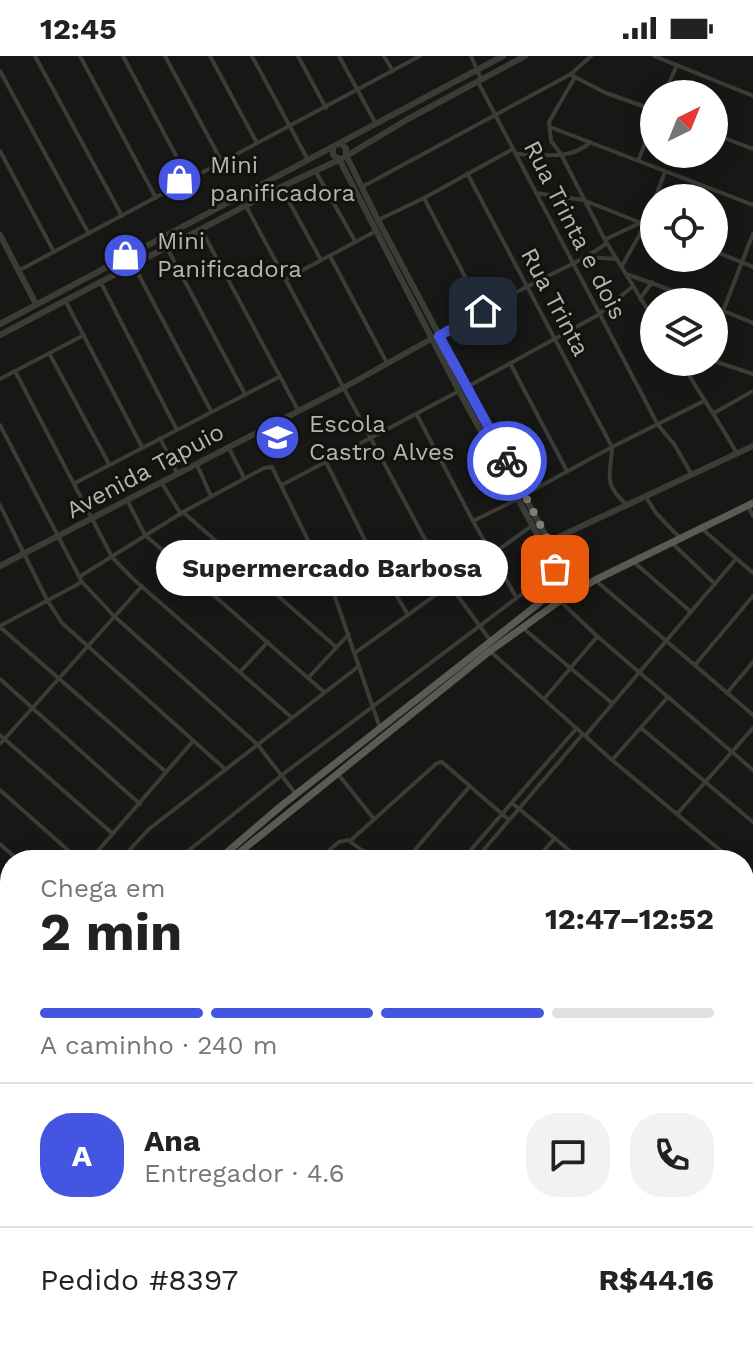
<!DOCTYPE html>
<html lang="pt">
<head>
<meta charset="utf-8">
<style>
	body { margin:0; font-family:"Work Sans",sans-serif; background:#f2f2f2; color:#222; height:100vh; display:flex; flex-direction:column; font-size:30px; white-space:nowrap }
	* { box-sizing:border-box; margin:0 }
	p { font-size:26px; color:#767676 }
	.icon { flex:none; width:44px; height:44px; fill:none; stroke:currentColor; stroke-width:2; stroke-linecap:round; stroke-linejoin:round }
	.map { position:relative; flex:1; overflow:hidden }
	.side { position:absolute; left:0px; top:794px; width:754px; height:496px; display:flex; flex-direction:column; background:#fff; border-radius:32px 32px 0 0; box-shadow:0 4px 20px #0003 }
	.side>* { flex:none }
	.needle { width:52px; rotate:43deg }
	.fabs { position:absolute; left:640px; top:24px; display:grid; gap:16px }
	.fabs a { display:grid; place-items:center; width:88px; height:88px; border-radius:50%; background:#fff; box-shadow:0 4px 20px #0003; font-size:40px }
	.pin { position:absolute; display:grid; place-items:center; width:68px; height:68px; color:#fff; margin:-34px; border-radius:16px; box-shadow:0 4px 12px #0006 }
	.courier { position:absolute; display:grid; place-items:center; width:80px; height:80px; margin:-40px; border:6px solid #4456e1; border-radius:50%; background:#fff; color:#222; box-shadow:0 2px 10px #0007 }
	.bubble { position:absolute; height:56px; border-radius:28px; background:#fff; box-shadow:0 4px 20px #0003; font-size:26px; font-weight:700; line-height:56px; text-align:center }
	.head em { font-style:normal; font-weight:700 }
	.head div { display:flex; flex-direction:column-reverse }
	.head { display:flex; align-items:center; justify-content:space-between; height:136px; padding:0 40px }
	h1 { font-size:52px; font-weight:700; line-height:60px }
	.bar { display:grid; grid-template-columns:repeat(4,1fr); gap:12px 8px; align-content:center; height:96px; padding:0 40px }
	.bar i { height:10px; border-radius:6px; background:#e0e0e0 }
	.bar .current { background:#4456e1 }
	.bar p { grid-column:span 4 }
	.line { display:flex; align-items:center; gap:20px; padding:0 40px; border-top:2px solid #e0e0e0 }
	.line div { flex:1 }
	.round { display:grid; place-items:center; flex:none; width:84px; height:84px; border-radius:32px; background:#f2f2f2 }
	.status { display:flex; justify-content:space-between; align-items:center; height:56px; padding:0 40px; background:#fff; direction:ltr }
	.status svg { height:22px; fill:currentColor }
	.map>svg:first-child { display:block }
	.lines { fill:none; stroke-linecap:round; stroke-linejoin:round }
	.stream { stroke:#3a362d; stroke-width:2 }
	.minor { stroke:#3c3c37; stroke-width:4 }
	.tertiary { stroke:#3c3c37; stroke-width:6 }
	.primary { stroke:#5b5b53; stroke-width:7 }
	.done { stroke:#7e7e76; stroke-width:8; stroke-dasharray:0 14.4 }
	.route { stroke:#4456e1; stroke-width:10 }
	.labels { text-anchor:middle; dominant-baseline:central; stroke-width:6; stroke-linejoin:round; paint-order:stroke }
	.poi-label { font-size:24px; fill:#b6b5a9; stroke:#121211; text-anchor:start }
	.street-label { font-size:24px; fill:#b6b5a9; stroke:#121211 }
</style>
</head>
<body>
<div class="status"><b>12:45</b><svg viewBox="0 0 49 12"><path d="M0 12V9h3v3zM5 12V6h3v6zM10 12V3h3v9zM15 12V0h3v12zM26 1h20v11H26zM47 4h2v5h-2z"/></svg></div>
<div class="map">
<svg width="753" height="1290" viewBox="0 0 753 1290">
	<rect width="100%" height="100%" fill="#171716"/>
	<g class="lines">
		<polyline class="stream" points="720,1280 732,1290"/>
		<g class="minor">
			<polyline points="35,0 122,160"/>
			<polyline points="80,0 156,142"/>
			<polyline points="123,0 189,124"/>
			<polyline points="165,0 222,106"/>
			<polyline points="210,0 257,87"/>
			<polyline points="252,0 308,104"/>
			<polyline points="298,0 326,52"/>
			<polyline points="339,0 376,68"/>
			<polyline points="384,0 393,15"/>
			<polyline points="471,0 481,23"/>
			<polyline points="654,0 753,40"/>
			<polyline points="0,15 89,178"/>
			<polyline points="573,20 606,37 654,54"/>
			<polyline points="575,21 549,66 551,85 561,98 605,184 654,264"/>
			<polyline points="478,26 658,369 674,388 692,419"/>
			<polyline points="664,38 677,9"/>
			<polyline points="550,71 753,149"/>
			<polyline points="714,78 753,93"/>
			<polyline points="0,95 54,196"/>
			<path d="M516,98C540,98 572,105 590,86"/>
			<polyline points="638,105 654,66"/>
			<polyline points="316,116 355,185"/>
			<path d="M467,117L612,391C611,418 602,427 626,448"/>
			<polyline points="281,131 321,204"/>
			<polyline points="362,131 571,18 591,0"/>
			<polyline points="536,137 583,144 654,172"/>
			<polyline points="424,142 483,255"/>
			<polyline points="655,142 665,116"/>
			<polyline points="246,150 449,528 490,584"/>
			<polyline points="378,164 424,142 513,93"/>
			<polyline points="201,173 298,354"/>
			<polyline points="606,183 640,167"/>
			<polyline points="167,192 245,338"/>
			<polyline points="714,195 753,211"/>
			<polyline points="330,200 387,307"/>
			<polyline points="588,200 607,187"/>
			<polyline points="134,210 211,355"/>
			<polyline points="622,210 645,169 654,144"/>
			<polyline points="18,215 420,0"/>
			<polyline points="626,218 704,246"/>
			<polyline points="286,223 376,175"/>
			<polyline points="101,227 177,374"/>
			<polyline points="640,243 652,226"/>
			<polyline points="65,244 142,391"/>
			<polyline points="714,251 753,267"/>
			<polyline points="723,255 753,178"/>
			<polyline points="439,280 528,230 586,201 616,203"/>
			<polyline points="49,297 109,408"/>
			<polyline points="714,305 753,318"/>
			<path d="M681,306C699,337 720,366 737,398"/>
			<polyline points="510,307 567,415"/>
			<polyline points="15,315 112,501 132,522 291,661"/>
			<polyline points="0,323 84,279"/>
			<polyline points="467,331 598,259 632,231"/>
			<polyline points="714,357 753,335"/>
			<polyline points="417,359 473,465 516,541"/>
			<polyline points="0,369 82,526 114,560 257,688 296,738"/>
			<polyline points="160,382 177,417"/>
			<polyline points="229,392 244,422"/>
			<polyline points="326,406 370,494 408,559"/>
			<polyline points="197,409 211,440"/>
			<polyline points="161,426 181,458"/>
			<polyline points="75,427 279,321"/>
			<polyline points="282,429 459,335"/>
			<polyline points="524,439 612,391 704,345"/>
			<polyline points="646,441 656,457 680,482"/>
			<polyline points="127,444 145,479 324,636"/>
			<polyline points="0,449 47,544 62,567 225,713"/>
			<polyline points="748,450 753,460"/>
			<polyline points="183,456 336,591"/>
			<polyline points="473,465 518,443"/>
			<polyline points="701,472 753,517"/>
			<polyline points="673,488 715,528"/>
			<polyline points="635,507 691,556"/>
			<polyline points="325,515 370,494"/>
			<polyline points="79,521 183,456 264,412 272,411 333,535 380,672"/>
			<polyline points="595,524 753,659"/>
			<polyline points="559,544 597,580 753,714"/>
			<polyline points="0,570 82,526"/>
			<polyline points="0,571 166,716"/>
			<polyline points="524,573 612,647"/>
			<polyline points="490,595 612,704 732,804"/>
			<polyline points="356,596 533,469"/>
			<polyline points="695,609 753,540"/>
			<polyline points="240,616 268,586"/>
			<polyline points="308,622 349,578"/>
			<polyline points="0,623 140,748"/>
			<polyline points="727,637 753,606"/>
			<polyline points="544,643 597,581"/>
			<polyline points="641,672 753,766"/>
			<polyline points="0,679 113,778"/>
			<polyline points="585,680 736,503"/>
			<polyline points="0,688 142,530"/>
			<polyline points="612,704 668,641"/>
			<polyline points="338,718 374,763"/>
			<polyline points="0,734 79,804"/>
			<polyline points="512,747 581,804"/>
			<polyline points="677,758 753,672"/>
			<polyline points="351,784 437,707 442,706 509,764"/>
			<polyline points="0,788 18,804"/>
			<polyline points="90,804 193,685"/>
			<polyline points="120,804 149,773 359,610"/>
			<polyline points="177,804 282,719 555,513"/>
			<polyline points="318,804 339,786 348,784 375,804"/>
			<polyline points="355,804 363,794"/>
			<polyline points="406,804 470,730"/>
			<polyline points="462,804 576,673"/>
			<polyline points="475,804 583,678"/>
			<polyline points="536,804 555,782"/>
			<polyline points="744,814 753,821"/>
			<polyline points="0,844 10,852"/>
			<polyline points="0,905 10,894"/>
			<polyline points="0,939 10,928"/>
			<polyline points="0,1004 10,992"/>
			<polyline points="91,1290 97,1280"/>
		</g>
		<g class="tertiary">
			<polyline points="341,88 346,92 346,99 378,164 568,522"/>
			<polyline points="333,92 333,99 339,103 459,335 543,489 558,521"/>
			<polyline points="0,179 36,248"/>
			<polyline points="0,268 503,0"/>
			<polyline points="0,279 281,131 343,102 408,63 525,0"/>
			<polyline points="550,485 753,390"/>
			<polyline points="0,510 343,332 433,282"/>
			<polyline points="744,932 753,941"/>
			<polyline points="402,1290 411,1280"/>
		</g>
		<g class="primary">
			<circle cx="563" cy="532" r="11"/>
			<polyline points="572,538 595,524 753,447"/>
			<polyline points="218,804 281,750 537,549 546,541 551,530"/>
			<polyline points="230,804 490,595 561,544"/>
			<polyline points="10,1004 4,1016 10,1031"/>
			<polyline points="0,1037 6,1026"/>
			<polyline points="0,1050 10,1041"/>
			<polyline points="351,1280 362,1290"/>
		</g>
	</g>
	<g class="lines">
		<polyline class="done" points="507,405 568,522 558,521 555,513"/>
		<polyline class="route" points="483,255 439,280 507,405"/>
	</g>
	<defs>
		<symbol id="shop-disc" viewBox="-11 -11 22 22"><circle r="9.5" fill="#4456e1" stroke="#121211"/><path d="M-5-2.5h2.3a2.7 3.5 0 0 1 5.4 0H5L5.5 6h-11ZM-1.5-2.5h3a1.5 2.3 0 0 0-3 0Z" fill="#fff"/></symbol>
		<symbol id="school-disc" viewBox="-11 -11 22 22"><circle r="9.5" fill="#4456e1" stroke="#121211"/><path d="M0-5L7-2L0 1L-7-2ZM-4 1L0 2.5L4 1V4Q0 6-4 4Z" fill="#fff"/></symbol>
	</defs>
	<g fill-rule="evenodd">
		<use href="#shop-disc" x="154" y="98" width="51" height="51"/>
		<use href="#shop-disc" x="100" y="174" width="51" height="51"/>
		<use href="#school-disc" x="252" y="356" width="51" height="51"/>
	</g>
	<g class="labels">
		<g class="poi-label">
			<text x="210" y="109">Mini<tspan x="210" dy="28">panificadora</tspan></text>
			<text x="157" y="185">Mini<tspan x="157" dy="28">Panificadora</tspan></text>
			<text x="309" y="368">Escola<tspan x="309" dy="28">Castro Alves</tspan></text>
		</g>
		<g class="street-label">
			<text transform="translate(575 174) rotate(63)">Rua Trinta e dois</text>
			<text transform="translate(555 246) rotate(62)">Rua Trinta</text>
			<text transform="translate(145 415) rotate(-28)">Avenida Tapuio</text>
		</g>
	</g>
</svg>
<div class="fabs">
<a><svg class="needle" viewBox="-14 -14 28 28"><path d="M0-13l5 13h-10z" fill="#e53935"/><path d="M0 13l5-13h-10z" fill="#767676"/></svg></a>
<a><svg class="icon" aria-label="locate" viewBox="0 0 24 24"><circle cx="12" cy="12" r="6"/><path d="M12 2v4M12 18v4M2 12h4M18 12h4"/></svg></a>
<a><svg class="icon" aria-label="layers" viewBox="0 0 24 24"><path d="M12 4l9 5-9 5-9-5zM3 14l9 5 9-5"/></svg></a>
</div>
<div class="pin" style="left:555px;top:513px;background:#ea580c"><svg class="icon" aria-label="bag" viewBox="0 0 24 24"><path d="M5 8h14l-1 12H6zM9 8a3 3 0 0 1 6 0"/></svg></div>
<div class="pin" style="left:483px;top:255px;background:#1f2937"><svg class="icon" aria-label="home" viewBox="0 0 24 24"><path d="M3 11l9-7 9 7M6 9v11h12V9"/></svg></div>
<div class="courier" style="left:507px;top:405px"><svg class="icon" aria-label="bike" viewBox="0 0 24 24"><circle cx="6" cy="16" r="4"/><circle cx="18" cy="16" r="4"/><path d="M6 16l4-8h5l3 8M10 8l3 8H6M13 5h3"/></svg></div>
<div class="bubble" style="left:156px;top:484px;width:352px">Supermercado Barbosa</div>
<section class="side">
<div class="head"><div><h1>2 min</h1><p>Chega em</p></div><em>12:47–12:52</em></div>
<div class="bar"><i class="current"></i><i class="current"></i><i class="current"></i><i></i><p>A caminho · 240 m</p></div>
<div class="line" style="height:144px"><b class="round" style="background:#4456e1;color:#fff">A</b><div><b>Ana</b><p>Entregador · 4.6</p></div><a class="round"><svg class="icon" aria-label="chat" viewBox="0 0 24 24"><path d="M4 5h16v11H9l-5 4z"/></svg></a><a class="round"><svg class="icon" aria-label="phone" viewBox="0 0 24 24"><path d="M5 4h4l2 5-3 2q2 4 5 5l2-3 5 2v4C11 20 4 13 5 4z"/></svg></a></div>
<div class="line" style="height:104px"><div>Pedido #8397</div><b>R$44.16</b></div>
</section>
</div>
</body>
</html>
